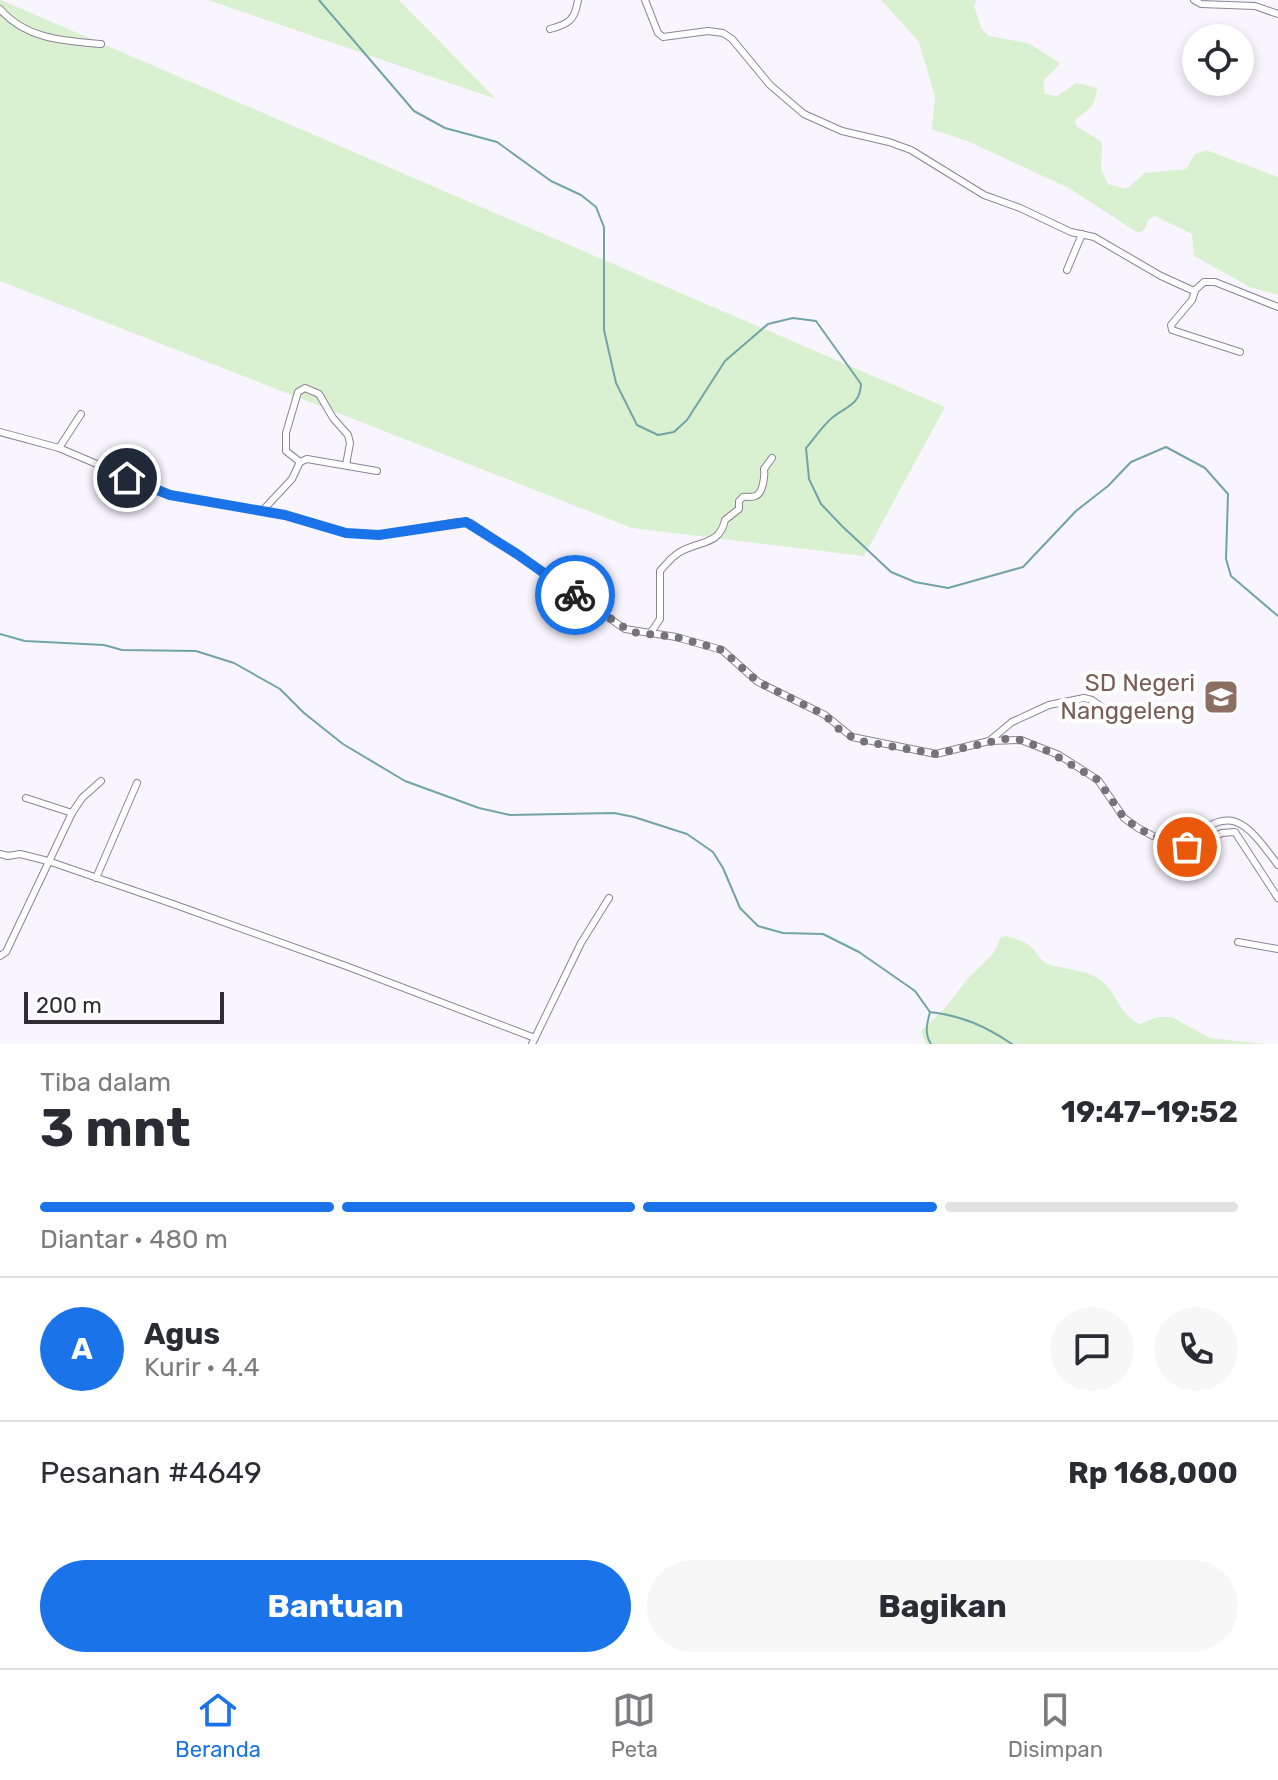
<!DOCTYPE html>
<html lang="id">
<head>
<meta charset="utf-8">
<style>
	body { margin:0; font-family:Rubik,sans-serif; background:#f7f7f7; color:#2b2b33; height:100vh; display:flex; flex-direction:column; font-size:30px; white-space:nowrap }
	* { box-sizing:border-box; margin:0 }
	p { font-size:26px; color:#7c7c81 }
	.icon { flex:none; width:44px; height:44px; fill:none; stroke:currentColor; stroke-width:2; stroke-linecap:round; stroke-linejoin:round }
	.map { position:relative; height:1044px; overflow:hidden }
	.side { display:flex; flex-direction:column; background:#fff; flex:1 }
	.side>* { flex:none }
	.fabs { position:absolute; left:1182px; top:24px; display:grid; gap:16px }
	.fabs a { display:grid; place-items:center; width:72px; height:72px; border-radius:50%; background:#fff; box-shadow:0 4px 12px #0003; font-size:40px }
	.scale { position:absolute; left:24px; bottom:20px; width:200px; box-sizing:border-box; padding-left:8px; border:4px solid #302c34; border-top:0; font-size:22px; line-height:28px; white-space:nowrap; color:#302c34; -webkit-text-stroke:6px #fff; paint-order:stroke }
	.pin { position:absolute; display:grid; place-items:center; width:68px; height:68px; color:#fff; margin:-34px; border:4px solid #fff; border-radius:50%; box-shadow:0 2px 8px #0007 }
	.courier { position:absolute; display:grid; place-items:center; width:80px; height:80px; margin:-40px; border:6px solid #1a73e8; border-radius:50%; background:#fff; color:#222; box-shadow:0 2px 10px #0007 }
	.overview em { font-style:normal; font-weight:700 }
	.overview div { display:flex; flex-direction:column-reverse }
	.overview { display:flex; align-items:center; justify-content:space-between; height:136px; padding:0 40px }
	h1 { font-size:52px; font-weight:700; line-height:60px }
	.bar { display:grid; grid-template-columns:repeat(4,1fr); gap:12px 8px; align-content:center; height:96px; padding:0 40px }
	.bar i { height:10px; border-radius:6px; background:#e1e1e2 }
	.bar .current { background:#1a73e8 }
	.bar p { grid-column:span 4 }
	.line { display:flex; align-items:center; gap:20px; padding:0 40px; border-top:2px solid #e1e1e2 }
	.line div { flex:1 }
	.round { display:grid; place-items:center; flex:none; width:84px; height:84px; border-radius:42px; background:#f7f7f7 }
	.button { display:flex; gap:16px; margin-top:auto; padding:16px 40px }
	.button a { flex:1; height:92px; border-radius:48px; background:#1a73e8; color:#fff; font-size:32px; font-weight:700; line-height:92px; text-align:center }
	.button a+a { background:#f7f7f7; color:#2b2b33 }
	.dock { display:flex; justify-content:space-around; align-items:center; height:112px; border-top:2px solid #e1e1e2; background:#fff; font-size:22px; color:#7c7c81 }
	.dock a { display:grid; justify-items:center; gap:4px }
	.dock .current { color:#1a73e8 }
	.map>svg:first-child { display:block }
	.green { fill:#d9f1d0 }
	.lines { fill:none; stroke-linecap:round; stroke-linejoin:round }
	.stream { stroke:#71a4a8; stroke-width:2 }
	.street-casing { stroke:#8c8397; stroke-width:8 }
	.street { stroke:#fff; stroke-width:6 }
	.done { stroke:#76727b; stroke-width:8; stroke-dasharray:0 14.4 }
	.route { stroke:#1a73e8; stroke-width:10 }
	.labels { text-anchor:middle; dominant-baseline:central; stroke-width:8; stroke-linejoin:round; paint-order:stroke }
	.education-label { font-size:24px; fill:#785e54; stroke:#fff; text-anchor:end }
</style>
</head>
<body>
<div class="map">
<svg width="1278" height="1044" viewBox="0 0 1278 1044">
	<rect width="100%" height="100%" fill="#f9f5fe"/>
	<g class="green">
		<polygon points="0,0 1,0 945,407 864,556 632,528 0,281"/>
		<polygon points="208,0 399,0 496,99"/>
		<path d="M881,0H977L974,6L982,30L989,36L1028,43L1060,63L1043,82L1045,94L1057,96L1076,83L1097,88C1096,106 1088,110 1075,120L1076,126L1102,142L1101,169L1108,184L1126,189L1145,173L1186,169L1195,154L1206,150L1278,177V295L1250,287L1194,256L1192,234L1155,216L1149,219L1144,230L1138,233L1069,188L967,141L932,129L935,97L919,42Z"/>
		<path d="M1007,936C1014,939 1025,941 1030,946C1037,952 1039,960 1048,964C1066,970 1087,969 1103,982C1118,995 1120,1016 1140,1024L1157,1017H1172L1210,1038L1264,1044H926L921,1031L945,1008L969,977L993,954L1001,937Z"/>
	</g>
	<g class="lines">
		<g class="stream">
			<path d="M319,0L414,111L445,128L497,142L551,181L581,195L596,207L604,227V330L616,383L637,425L658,435L674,432L687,420L725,361L768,324L793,318L816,321L861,384C860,405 847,406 833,417C823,425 814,439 806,448L809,479L821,504L842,526L891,572L915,582L948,588L1023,567L1076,511L1108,486L1131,462L1166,447L1205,468L1228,494L1226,559L1231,576L1278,616"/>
			<path d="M0,634L25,641L104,645L122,650L196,651L234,663L280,689L304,713L343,744L405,781L479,808L510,815L614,813L634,817L687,834L713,852L723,868L740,908L758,926L783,933L823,934L859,952L915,991L930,1012C963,1016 985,1026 1012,1044"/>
			<path d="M930,1012C927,1024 924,1033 931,1044"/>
		</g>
		<defs>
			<g id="street">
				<polyline points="645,0 658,33 663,37 708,31 723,33 732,39 770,85 804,114 842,131 889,142 911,150 984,195 1020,208 1071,232 1094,237 1161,276 1194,291 1204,282 1215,282 1278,307"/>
				<polyline points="1194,0 1201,4 1255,6 1278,14"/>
				<path d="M0,9C26,39 63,41 101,44"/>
				<path d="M550,29C569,24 575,20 578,0"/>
				<polyline points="1067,270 1082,234"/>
				<polyline points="1195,291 1192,300 1171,325 1172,330 1240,352"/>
				<polyline points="0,432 59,448 170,495 285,515 346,533 379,535 458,522 471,523 625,629 676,637 722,650 758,682 825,715 852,737 936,754 989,741 1021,740 1059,755 1098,780 1124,818 1138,828 1153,836 1190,847 1222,833 1235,832 1278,898"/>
				<polyline points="59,448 81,414"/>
				<polyline points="300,462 286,451 286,433 298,392 305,388 319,394 333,418 348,435 350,443 346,465"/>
				<polyline points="263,510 292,479 300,462 307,459 377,471"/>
				<path d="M650,634L660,619V571C667,563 675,553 686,549C704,541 720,543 725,520L739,509V501L743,497C747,496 751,498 755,496C763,494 765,476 764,469L772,458"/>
				<polyline points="989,741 1012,722 1049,705 1084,698 1092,700 1103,708"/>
				<polyline points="26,798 72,813"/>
				<path d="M1183,846C1230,802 1244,819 1278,865"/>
				<polyline points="0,854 8,856 20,854 48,861 173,904 346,966 535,1038"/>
				<polyline points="96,878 137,783"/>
				<polyline points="1238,942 1278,949"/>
				<polyline points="0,956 6,952 72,813 82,798 101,781"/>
				<polyline points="532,1044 581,943 609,898"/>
			</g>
		</defs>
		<use href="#street" class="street-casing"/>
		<use href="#street" class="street"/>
	</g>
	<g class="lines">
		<polyline class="done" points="575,595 631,632 676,637 722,650 758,682 825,715 842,732 861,741 936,754 1004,739 1021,740 1044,749 1098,780 1124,818 1138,828 1153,836 1187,847"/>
		<polyline class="route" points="127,478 170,495 285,515 346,533 379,535 466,522 517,554 575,595"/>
	</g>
	<defs>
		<symbol id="school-square" viewBox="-11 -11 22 22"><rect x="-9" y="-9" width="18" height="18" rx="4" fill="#8d6e63" stroke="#fff"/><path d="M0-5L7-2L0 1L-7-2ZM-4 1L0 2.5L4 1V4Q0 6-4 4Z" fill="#fff"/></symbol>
	</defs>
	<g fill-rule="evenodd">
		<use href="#school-square" x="1201" y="677" width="40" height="40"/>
	</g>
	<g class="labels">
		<g class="education-label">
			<text x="1195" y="683">SD Negeri<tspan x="1195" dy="28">Nanggeleng</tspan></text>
		</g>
	</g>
</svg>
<div class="fabs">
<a><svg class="icon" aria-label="locate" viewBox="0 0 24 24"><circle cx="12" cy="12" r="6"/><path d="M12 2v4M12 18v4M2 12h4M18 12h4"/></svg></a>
</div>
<div class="scale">200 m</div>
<div class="pin" style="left:1187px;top:847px;background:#ea580c"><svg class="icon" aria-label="bag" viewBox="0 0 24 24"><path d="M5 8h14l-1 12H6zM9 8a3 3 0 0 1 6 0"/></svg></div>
<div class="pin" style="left:127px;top:478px;background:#1f2937"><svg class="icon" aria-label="home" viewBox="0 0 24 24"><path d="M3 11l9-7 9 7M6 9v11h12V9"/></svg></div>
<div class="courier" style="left:575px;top:595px"><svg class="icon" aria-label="bike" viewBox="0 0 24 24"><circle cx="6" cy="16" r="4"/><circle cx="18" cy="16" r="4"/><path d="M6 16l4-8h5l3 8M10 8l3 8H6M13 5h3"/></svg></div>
</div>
<section class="side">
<div class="overview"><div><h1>3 mnt</h1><p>Tiba dalam</p></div><em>19:47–19:52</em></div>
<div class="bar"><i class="current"></i><i class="current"></i><i class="current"></i><i></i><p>Diantar · 480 m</p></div>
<div class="line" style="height:144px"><b class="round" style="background:#1a73e8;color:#fff">A</b><div><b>Agus</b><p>Kurir · 4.4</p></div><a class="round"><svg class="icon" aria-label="chat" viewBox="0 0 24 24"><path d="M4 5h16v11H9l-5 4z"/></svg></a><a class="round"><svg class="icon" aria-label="phone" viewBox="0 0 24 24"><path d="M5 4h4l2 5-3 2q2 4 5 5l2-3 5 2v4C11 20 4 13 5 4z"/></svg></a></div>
<div class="line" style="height:104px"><div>Pesanan #4649</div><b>Rp 168,000</b></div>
<div class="button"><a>Bantuan</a><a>Bagikan</a></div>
</section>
<nav class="dock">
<a class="current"><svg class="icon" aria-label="home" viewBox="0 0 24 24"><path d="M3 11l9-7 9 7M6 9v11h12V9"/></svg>Beranda</a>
<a><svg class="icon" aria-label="map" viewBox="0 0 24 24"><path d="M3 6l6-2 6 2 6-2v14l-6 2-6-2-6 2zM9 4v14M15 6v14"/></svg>Peta</a>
<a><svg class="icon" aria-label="saved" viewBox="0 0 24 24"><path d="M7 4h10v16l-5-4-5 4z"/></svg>Disimpan</a>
</nav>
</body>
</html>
